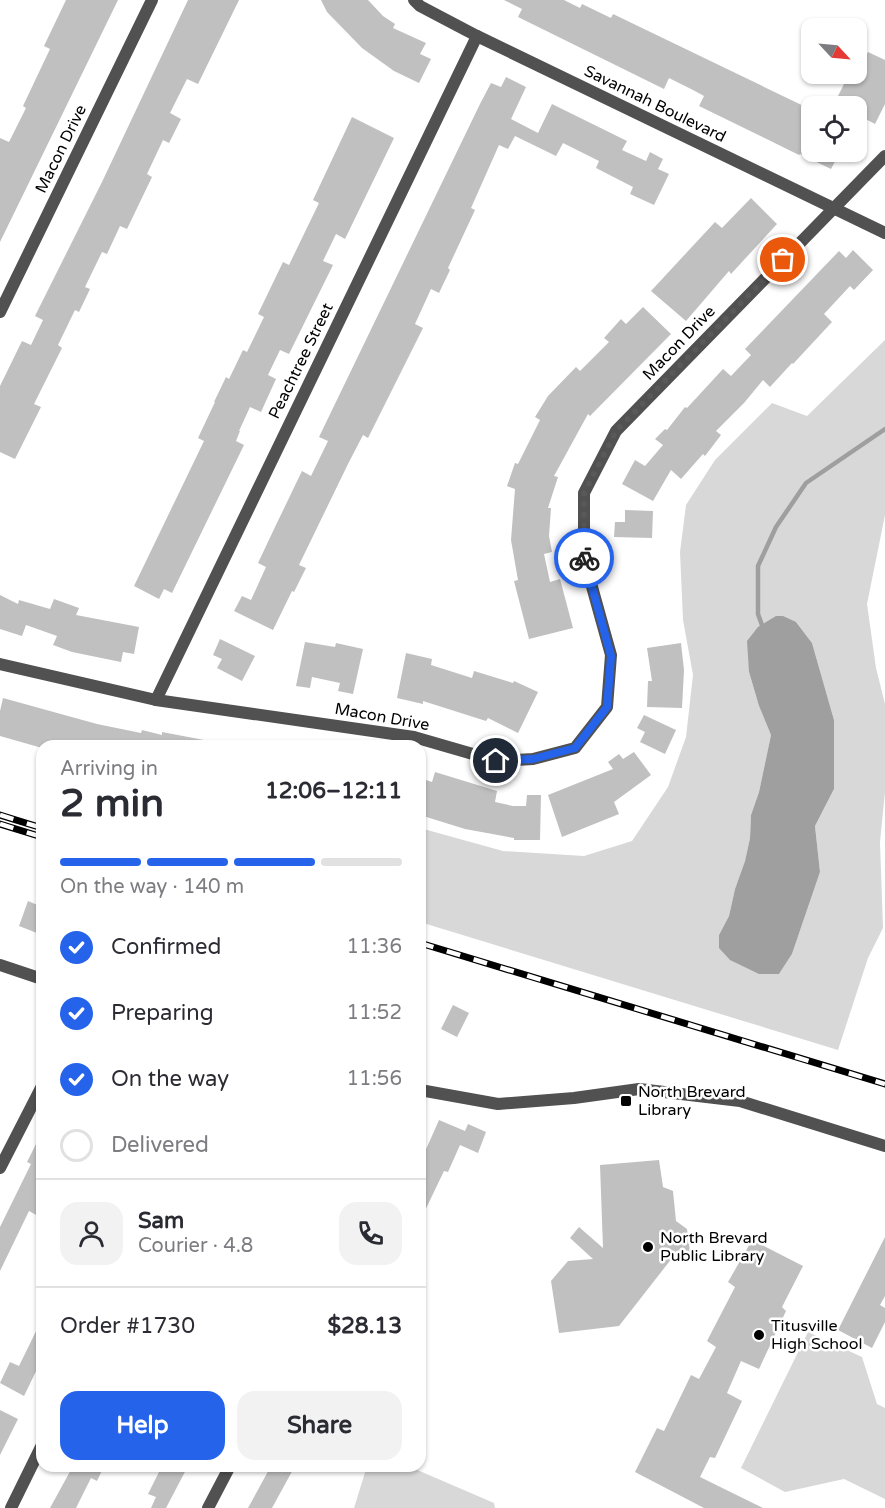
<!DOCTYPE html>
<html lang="en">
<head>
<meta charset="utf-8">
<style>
	body { margin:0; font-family:"Varela Round",sans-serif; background:#f2f2f3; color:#2b2b33; height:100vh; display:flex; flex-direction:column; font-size:22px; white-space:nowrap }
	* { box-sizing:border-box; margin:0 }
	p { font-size:20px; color:#7c7c81 }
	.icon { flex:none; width:33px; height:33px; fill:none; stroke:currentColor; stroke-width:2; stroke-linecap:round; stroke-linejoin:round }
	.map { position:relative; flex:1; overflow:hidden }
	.panel { position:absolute; left:36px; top:740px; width:390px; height:732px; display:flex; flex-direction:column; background:#fff; border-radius:18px; box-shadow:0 2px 4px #0004 }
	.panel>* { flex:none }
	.needle { width:39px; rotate:116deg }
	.controls { position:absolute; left:801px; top:18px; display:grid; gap:12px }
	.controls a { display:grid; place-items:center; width:66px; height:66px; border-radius:12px; background:#fff; box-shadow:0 2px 4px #0004; font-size:30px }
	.pin { position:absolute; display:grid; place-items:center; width:51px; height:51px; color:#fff; margin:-26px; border:3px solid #fff; border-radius:50%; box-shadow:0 2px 6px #0007 }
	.courier { position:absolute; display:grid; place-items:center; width:60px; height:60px; margin:-30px; border:4px solid #2563eb; border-radius:50%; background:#fff; color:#222; box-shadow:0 2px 8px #0007 }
	.headline em { font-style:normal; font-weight:700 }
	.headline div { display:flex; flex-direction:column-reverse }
	.headline { display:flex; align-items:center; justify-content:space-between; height:102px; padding:0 24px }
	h1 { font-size:39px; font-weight:700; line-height:45px }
	.bar { display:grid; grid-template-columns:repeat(4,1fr); gap:9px 6px; align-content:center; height:72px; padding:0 24px }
	.bar i { height:8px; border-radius:4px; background:#e1e1e2 }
	.bar .current { background:#2563eb }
	.bar p { grid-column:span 4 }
	.line { display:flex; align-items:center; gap:15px; padding:0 24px; border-top:2px solid #e1e1e2 }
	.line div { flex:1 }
	.round { display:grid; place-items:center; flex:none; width:63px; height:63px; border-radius:18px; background:#f2f2f3 }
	ol { padding:0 24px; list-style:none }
	li { display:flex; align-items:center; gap:18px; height:66px }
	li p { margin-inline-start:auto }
	li .icon { padding:6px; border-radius:50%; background:#2563eb; color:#fff; stroke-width:4 }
	li:last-child { color:#7c7c81 }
	li i { width:33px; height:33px; border:3px solid #e1e1e2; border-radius:50% }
	.primary-button { display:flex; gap:12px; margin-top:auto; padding:12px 24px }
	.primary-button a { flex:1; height:69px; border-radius:18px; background:#2563eb; color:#fff; font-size:24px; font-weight:700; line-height:69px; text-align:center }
	.primary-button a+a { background:#f2f2f3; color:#2b2b33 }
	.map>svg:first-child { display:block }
	.green { fill:#d8d8d8; fill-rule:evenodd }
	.water { fill:#9f9f9f }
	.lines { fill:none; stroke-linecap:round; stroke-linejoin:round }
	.stream { stroke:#9f9f9f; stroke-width:4.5 }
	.building { fill:#c0c0c0 }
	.minor { stroke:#515151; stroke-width:12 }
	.tertiary { stroke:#515151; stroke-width:12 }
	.rail-casing { stroke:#000; stroke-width:7 }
	.rail { stroke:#fff; stroke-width:4.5; stroke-dasharray:14; stroke-linecap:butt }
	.done { stroke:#595959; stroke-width:6; stroke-dasharray:0 10.8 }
	.route { stroke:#2563eb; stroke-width:8 }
	.poi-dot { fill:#000; stroke:#fff; stroke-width:2 }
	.labels { text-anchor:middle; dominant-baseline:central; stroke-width:5; stroke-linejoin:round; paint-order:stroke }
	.street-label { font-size:16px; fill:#000; stroke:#fff }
	.poi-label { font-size:16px; fill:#000; stroke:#fff; text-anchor:start }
</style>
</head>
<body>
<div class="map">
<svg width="885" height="1508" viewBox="0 0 885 1508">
	<rect width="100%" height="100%" fill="#fff"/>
	<g class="green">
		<path d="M885,340V515L867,604L876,668L885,704V792L880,842L883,928L868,958L838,1050L420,922V828L503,851L584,856L632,841L668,787L686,737L693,675L683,620L680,552L686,505L715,460L772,403L807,416ZM796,622L812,643L834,720V789L815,826L820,872L792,954L779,974L719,935L729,916L735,889L745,861L750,838L751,815L759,792L771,735L759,706L749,672Z"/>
		<polygon points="808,1332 862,1357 877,1404 885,1408 885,1499 844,1479 785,1492 741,1468"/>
		<polygon points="367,1466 408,1466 494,1503 495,1508 354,1508"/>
	</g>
	<polygon class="water" points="776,616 783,616 796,622 812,643 834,720 834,789 815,826 820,872 792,954 779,974 759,974 730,960 719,948 719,935 729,916 735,889 745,861 750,838 751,815 759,792 771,735 759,706 749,672 747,641 758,627"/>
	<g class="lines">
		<polyline class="stream" points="763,628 758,614 758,566 776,527 806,483 885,429"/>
	</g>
	<g class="building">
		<polygon points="66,0 118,0 0,242 0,138 9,142 26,108 23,106 50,49 44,46"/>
		<polygon points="188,0 239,0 198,84 187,79 170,113 181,119 169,143 163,140 147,174 152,177 127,229 120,226 107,254 102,252 85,287 90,289 79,312 75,310 58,345 62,348 34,404 41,407 15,459 0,452 0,386 22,341 31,345 43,320 35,316 102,182"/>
		<polygon points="321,0 368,0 383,16 395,24 393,28 426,43 420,54 431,59 419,83 394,71 362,48 327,12"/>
		<polygon points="504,0 564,0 580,8 582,4 611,18 613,14 812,110 812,152 840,152 831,169 800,154 799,155 699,106 704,96 693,90 669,78 664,89 518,17 522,9"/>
		<polygon points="868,52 885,60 885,104 875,124 856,114 856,106 841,106 834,104 847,78 853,81"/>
		<polygon points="506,77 526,87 511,119 538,133 552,104 627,141 622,150 646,161 650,152 663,159 658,169 669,174 654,205 630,194 633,187 596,168 599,161 563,143 556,156 515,136 508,149 499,145 471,208 475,210 448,268 450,270 439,293 431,289 415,324 423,328 368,438 363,435 348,464 299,565 306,568 294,592 292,591 273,630 234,611 242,596 251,600 266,567 258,563 275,527 302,471 311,476 328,441 319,437 480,104 491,83 501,87"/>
		<polygon points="352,117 394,138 345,239 336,234 323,261 333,265 289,354 280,350 268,375 276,379 261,412 250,407 239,431 240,431 236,441 244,445 172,593 164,589 159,599 134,586 204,441 198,438 215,402 214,402 226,377 229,379 243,350 247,352 264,317 258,314 283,262 289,265 319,203 313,200"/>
		<polygon points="751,198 777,224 731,274 729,271 686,321 651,291 715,222 722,228"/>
		<polygon points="853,250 873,270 854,290 850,286 824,314 832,322 793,364 792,363 770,387 763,380 744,403 716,431 721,435 705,456 703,454 681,479 671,470 653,501 622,484 635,460 645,466 663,445 655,439 665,429 667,430 685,407 687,408 723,369 731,376 751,355 745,349 839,251 846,258"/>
		<polygon points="643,307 671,334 590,416 588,414 554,476 558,477 548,508 551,508 549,536 552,552 544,554 550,582 560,579 573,628 529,639 514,581 518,580 511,540 515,489 507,486 515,463 518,464 540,420 535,417 548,396 576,367 580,371 609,342 604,338 621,319 626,324"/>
		<polygon points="625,510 653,511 652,538 614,537 615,522 625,522"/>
		<polygon points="0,595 18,604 19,600 50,609 54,599 79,608 76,615 139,627 134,654 123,652 121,662 72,652 53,645 57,636 26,625 22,636 0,629"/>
		<polygon points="220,639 255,656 242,681 217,668 222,659 213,655"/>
		<polygon points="305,642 335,647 336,643 363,649 353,694 338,691 340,683 312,677 310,688 296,686"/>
		<polygon points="681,643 684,670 682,708 647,707 648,681 652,681 647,648"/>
		<polygon points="406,653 432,659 431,665 472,678 474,671 513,683 514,681 538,692 518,733 488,718 486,721 423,701 423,704 397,698"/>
		<polygon points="3,698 97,724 141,733 142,730 162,735 162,732 204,740 203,746 42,746 42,748 0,736 0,711"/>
		<polygon points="644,715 676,730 665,754 640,742 645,732 637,728"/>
		<polygon points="634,752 651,775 614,802 619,814 562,837 548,795 613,769 608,762 619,754 623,759"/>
		<polygon points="435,772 497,791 495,802 513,806 526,806 527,795 541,795 540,840 514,840 514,838 465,829 420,815 420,778 432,782"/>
		<polygon points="28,901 42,907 42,935 19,926"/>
		<polygon points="453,1005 469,1013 457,1037 441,1029"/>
		<polygon points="439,1120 465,1131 468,1124 486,1132 478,1153 460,1145 448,1172 444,1171 420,1221 420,1163"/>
		<polygon points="42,1132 42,1208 38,1216 29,1211 0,1271 0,1227 31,1164 27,1162"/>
		<polygon points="659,1160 663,1187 673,1191 676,1221 687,1229 690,1252 676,1253 619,1326 559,1333 551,1281 568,1261 593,1259 570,1238 579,1227 603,1248 600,1165"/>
		<polygon points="885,1237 885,1296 880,1305 885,1308 885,1322 872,1348 838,1330"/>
		<polygon points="752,1240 803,1266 782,1307 786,1311 759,1369 741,1361 727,1393 742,1401 715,1458 710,1457 700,1477 763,1508 704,1508 635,1472 657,1428 664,1431 691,1375 699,1379 716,1347 707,1341 735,1287 728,1282"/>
		<polygon points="42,1319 42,1359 24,1396 0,1383 10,1362 19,1366"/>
		<polygon points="0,1410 18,1419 0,1455"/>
		<polygon points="73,1466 104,1466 97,1481 91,1478 76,1508 50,1508"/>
		<polygon points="162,1466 188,1466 166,1508 151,1508 156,1497 148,1494"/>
		<polygon points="271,1466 295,1466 272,1508 248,1508"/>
	</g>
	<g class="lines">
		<g class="minor">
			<polyline points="414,0 420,6 477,36 885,233"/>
			<polyline points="0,312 152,0"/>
			<polyline points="0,664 156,700 414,737 497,761 533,759 575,748 607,707 611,655 584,558 584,493 616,431 885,156"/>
			<polyline points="156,700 477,36"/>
			<polyline points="0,1168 42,1086"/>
			<polyline points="11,1508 42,1445"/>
			<polyline points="208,1508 230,1466"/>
		</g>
		<g class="tertiary">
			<polyline points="0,965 42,979"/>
			<polyline points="420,1090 498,1104 574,1098 639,1089 740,1101 885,1146"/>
		</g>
		<defs>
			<g id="rail">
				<polyline points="0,815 42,828"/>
				<polyline points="0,824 42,837"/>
				<polyline points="420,943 885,1084"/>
			</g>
		</defs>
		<use href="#rail" class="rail-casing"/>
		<use href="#rail" class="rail"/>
	</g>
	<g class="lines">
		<polyline class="done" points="584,558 584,493 616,431 783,260"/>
		<polyline class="route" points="496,761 533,759 575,748 607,707 611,656 584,558"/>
	</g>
	<g class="poi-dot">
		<rect x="620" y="1095" width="12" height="12" rx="3"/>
		<circle cx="648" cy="1247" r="6"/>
		<circle cx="759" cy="1335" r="6"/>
	</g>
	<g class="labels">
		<g class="street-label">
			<text transform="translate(655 104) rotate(26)">Savannah Boulevard</text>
			<text transform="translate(61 149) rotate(-64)">Macon Drive</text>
			<text transform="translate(679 343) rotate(-46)">Macon Drive</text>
			<text transform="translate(301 361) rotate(-64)">Peachtree Street</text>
			<text transform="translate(382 717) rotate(10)">Macon Drive</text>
		</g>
		<g class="poi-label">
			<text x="638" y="1092">North Brevard<tspan x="638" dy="18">Library</tspan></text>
			<text x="660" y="1238">North Brevard<tspan x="660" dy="18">Public Library</tspan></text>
			<text x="771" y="1326">Titusville<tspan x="771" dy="18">High School</tspan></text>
		</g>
	</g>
</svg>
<div class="controls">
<a><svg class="needle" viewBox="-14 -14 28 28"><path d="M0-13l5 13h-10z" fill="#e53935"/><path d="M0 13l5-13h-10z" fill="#7c7c81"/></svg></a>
<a><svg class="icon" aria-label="locate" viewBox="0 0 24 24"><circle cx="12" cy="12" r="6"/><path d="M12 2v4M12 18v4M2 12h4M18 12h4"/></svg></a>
</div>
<div class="pin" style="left:783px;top:260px;background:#ea580c"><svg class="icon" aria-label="bag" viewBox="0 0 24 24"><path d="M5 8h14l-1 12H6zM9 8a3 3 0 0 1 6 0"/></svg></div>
<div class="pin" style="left:496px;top:761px;background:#1f2937"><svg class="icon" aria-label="home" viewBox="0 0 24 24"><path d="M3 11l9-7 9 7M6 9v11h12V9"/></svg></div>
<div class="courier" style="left:584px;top:558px"><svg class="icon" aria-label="bike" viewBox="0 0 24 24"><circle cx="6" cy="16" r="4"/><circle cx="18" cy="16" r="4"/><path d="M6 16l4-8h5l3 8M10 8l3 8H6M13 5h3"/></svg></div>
<section class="panel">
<div class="headline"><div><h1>2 min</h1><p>Arriving in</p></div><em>12:06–12:11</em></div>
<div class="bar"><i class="current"></i><i class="current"></i><i class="current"></i><i></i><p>On the way · 140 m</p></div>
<ol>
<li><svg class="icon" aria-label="check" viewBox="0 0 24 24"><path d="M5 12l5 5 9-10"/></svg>Confirmed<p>11:36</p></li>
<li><svg class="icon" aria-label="check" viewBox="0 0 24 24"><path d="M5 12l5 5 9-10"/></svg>Preparing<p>11:52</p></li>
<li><svg class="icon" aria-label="check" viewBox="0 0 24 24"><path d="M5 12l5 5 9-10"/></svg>On the way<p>11:56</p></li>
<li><i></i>Delivered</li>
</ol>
<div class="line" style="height:108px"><a class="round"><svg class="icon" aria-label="person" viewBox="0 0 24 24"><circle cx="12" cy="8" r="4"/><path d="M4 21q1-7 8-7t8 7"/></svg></a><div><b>Sam</b><p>Courier · 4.8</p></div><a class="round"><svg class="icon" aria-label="phone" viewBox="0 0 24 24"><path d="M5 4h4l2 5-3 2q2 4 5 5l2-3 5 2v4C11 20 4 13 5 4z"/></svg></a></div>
<div class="line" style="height:78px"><div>Order #1730</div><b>$28.13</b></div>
<div class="primary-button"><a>Help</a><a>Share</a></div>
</section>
</div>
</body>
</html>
